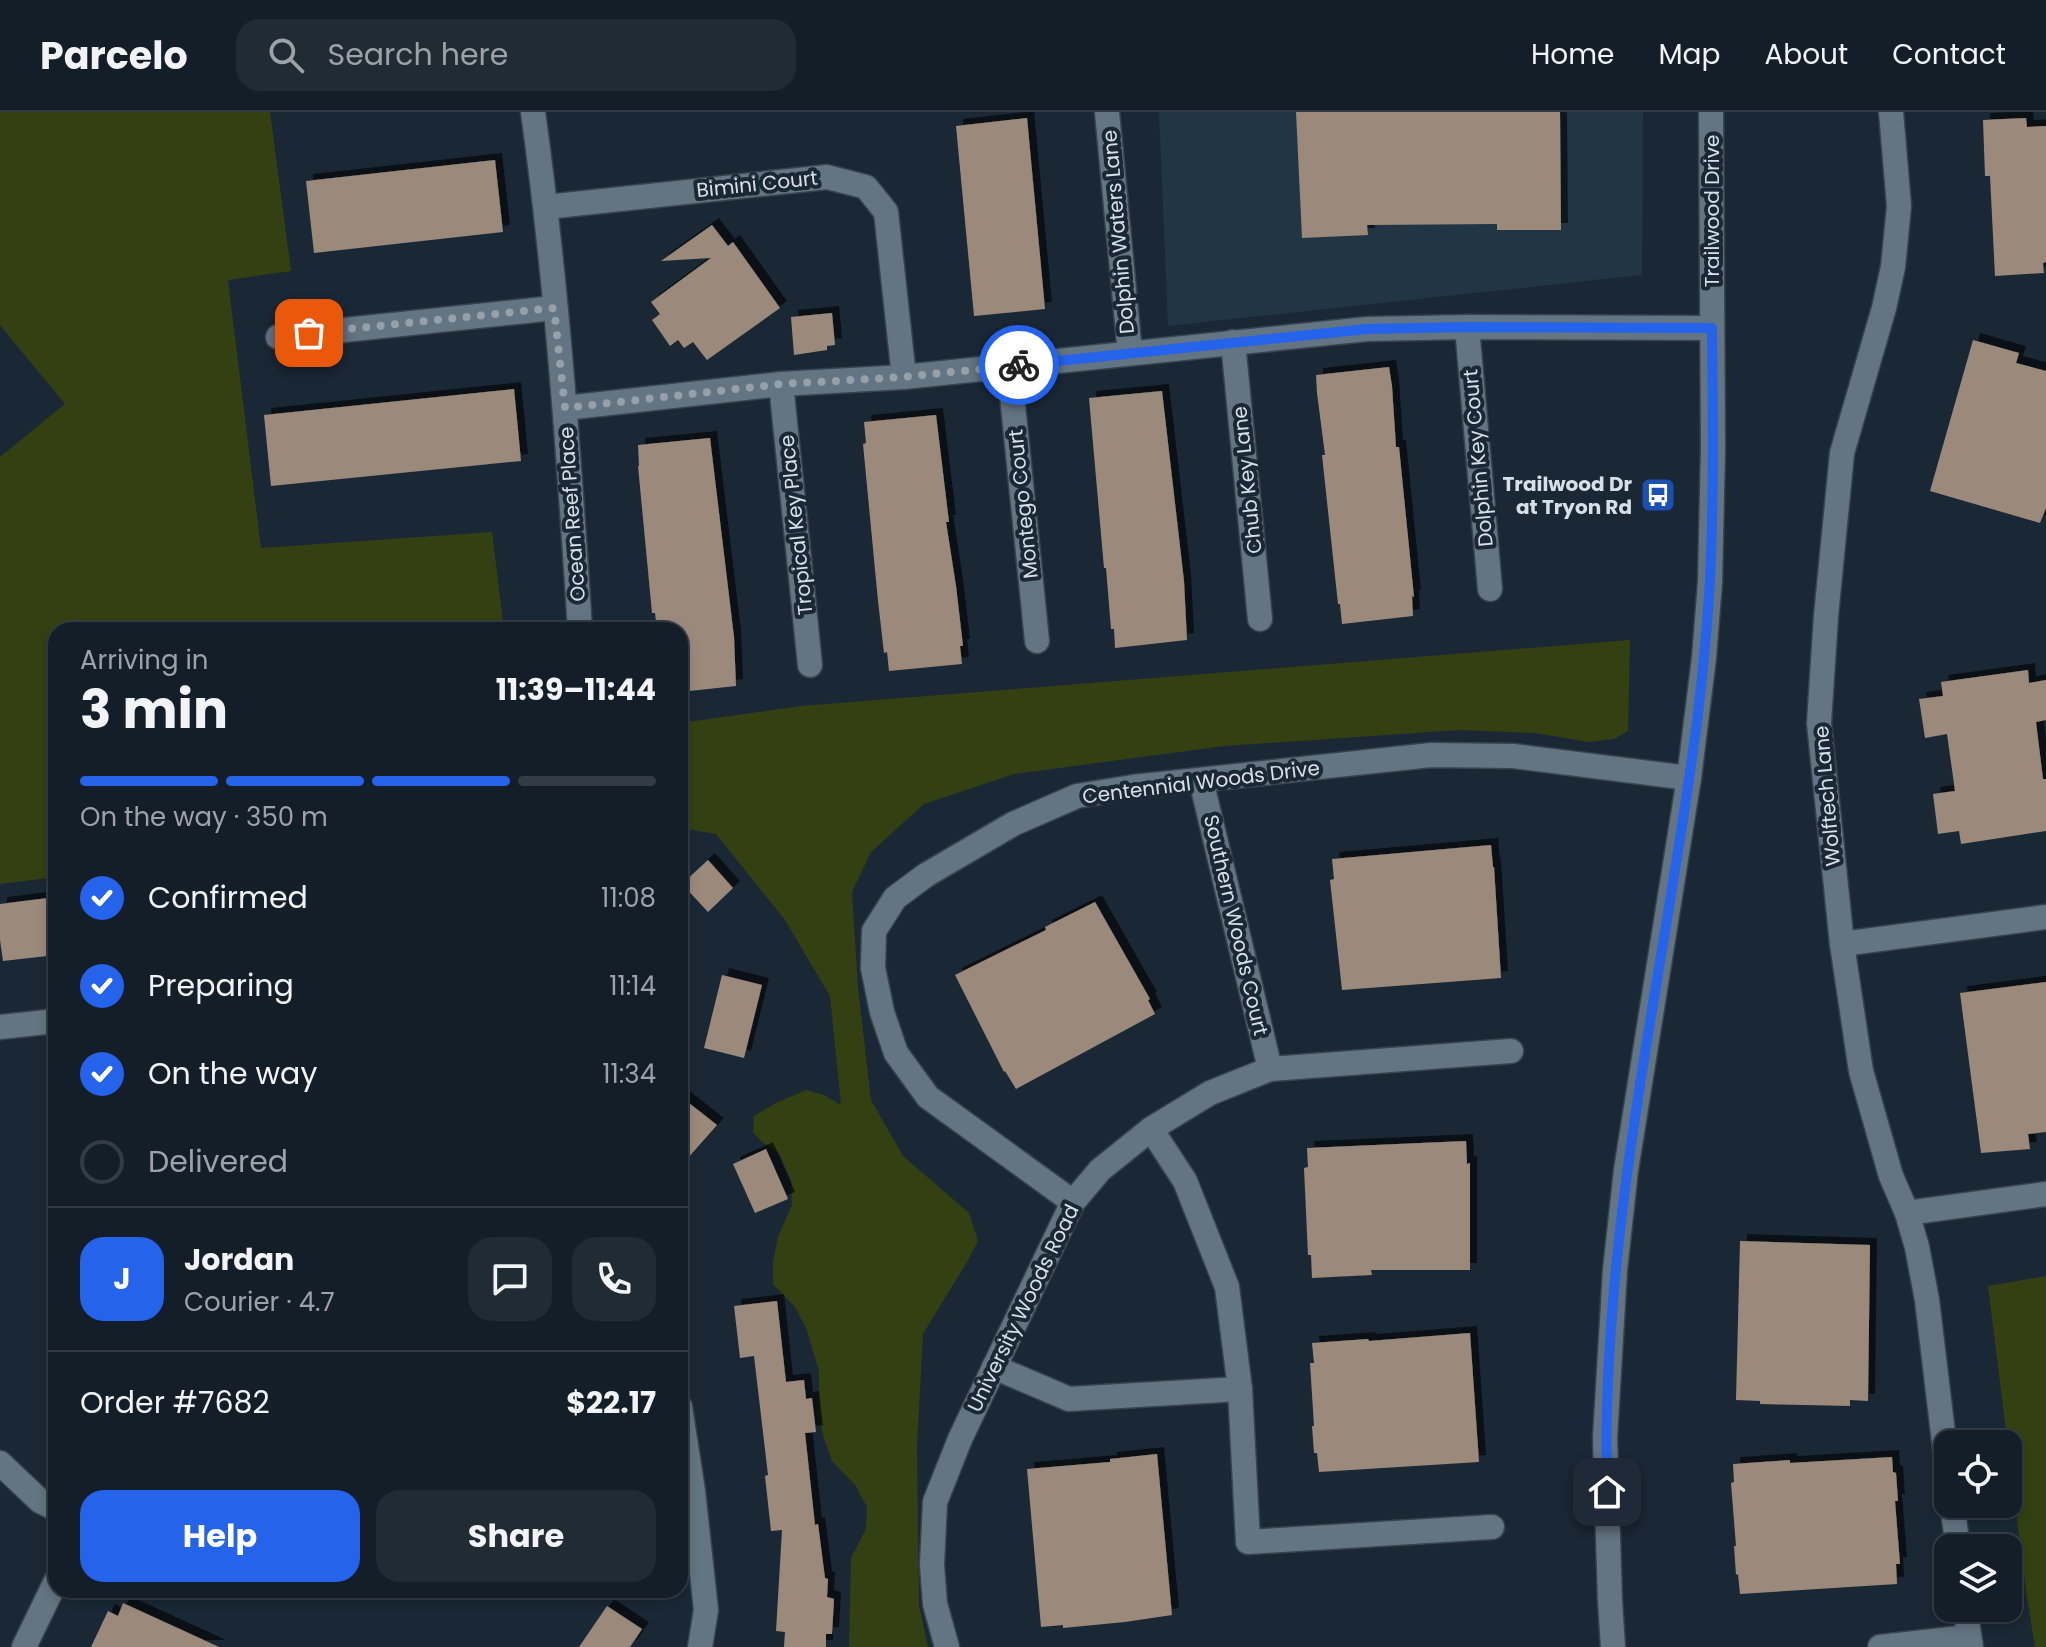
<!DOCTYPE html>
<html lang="en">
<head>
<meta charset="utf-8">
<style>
	body { margin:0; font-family:Poppins,sans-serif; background:#212b34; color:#f1f3f6; height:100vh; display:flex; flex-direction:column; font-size:30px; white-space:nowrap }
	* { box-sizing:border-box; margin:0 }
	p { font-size:26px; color:#9da2a8 }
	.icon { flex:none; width:44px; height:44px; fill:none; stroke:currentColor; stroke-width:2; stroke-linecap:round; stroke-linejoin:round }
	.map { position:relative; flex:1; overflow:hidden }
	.sheet { position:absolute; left:48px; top:510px; width:640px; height:976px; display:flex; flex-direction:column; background:#141e28; border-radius:24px; box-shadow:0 4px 12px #0003,0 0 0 2px #333c45 }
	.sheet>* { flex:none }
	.buttons { position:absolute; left:1934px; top:1318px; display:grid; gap:16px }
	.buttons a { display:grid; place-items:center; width:88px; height:88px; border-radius:16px; background:#141e28; box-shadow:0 4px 12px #0003,0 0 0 2px #333c45; font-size:40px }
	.pin { position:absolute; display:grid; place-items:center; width:68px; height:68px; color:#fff; margin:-34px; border-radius:16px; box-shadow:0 4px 12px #0006 }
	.courier { position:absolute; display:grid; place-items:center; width:80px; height:80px; margin:-40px; border:6px solid #2563eb; border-radius:50%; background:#fff; color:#222; box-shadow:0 2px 10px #0007 }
	.summary em { font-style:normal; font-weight:700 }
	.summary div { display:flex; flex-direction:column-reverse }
	.summary { display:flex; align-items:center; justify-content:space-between; height:136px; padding:0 32px }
	h1 { font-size:52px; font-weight:700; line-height:60px }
	.bar { display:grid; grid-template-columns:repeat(4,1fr); gap:12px 8px; align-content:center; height:96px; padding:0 32px }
	.bar i { height:10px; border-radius:6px; background:#333c45 }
	.bar .active { background:#2563eb }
	.bar p { grid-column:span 4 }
	.line { display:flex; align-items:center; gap:20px; padding:0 32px; border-top:2px solid #333c45 }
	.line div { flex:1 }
	.round { display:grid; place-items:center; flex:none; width:84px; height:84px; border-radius:24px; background:#212b34 }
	ol { padding:0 32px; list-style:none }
	li { display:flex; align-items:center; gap:24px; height:88px }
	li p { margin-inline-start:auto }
	li .icon { padding:8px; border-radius:50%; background:#2563eb; color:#fff; stroke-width:4 }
	li:last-child { color:#9da2a8 }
	li i { width:44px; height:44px; border:4px solid #333c45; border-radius:50% }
	.cta { display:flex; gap:16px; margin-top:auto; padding:16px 32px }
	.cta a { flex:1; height:92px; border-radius:24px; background:#2563eb; color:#fff; font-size:32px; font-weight:700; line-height:92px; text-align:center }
	.cta a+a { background:#212b34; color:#f1f3f6 }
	header { display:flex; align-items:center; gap:48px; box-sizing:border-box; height:112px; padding:0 40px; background:#141e28; border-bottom:2px solid #333c45 }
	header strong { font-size:38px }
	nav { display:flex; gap:44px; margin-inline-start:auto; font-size:28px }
	.search { width:560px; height:72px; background:#212b34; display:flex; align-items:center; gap:20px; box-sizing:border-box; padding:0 28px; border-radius:24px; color:#9da2a8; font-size:30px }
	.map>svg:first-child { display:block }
	.built { fill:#223545 }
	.green { fill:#344011 }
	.building { fill:#9b8a7b; filter:url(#shadow) }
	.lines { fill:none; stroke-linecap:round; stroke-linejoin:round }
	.street-casing { stroke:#37434d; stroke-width:27 }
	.secondary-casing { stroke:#37434d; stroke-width:27 }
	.street { stroke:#637482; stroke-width:24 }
	.secondary { stroke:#637482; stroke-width:24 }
	.done { stroke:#95a0a9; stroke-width:8; stroke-dasharray:0 14.4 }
	.route { stroke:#2563eb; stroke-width:10 }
	.labels { text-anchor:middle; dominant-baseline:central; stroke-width:8; stroke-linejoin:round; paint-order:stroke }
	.street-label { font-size:20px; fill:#d7e0e8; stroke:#1a2835 }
	.poi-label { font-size:20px; font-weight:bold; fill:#d7e0e8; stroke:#1a2835; text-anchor:end }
</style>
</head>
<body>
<header>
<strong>Parcelo</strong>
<div class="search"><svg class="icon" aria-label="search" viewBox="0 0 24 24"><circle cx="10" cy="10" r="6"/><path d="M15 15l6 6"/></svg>Search here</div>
<nav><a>Home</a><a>Map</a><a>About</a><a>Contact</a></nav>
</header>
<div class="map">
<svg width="2046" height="1535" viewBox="0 0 2046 1535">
	<defs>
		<filter id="shadow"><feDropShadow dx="7" dy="-7" stdDeviation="0" flood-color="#0009"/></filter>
	</defs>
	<rect width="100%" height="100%" fill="#1a2835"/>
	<polygon class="built" points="1159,0 1643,0 1642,163 1168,214"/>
	<g class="green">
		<polygon points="0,0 270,0 291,159 228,168 261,436 492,420 504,518 56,518 56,765 0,772 0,345 65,292 0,213"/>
		<polygon points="1630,528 1628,619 1614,627 1589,630 1535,621 1460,618 1224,634 1014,662 924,692 871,740 852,780 858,876 871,988 903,1044 969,1101 978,1129 967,1150 923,1222 917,1334 919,1493 928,1535 849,1535 851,1446 866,1417 867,1395 856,1374 832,1349 823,1324 819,1299 819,1259 806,1216 795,1195 773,1172 773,1150 778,1125 792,1093 791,1068 779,1041 761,1029 753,1020 754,1004 776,991 806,978 824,983 841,993 830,884 785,808 716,722 680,716 680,611 801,594"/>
		<polygon points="2046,1164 2046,1535 2035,1535 2026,1479 1988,1174"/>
	</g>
	<g class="building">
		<polygon points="1296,0 1560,0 1561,118 1497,118 1497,112 1367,113 1368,123 1302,126"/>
		<polygon points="1027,6 1045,197 974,204 956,14"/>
		<polygon points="2026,6 2027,15 2046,14 2046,150 2043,151 2044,161 1995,164 1990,64 1985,64 1983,8"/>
		<polygon points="495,48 503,120 314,141 306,69"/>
		<polygon points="712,113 728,134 733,130 780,196 707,248 693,230 684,236 678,228 670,234 652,208 660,202 651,190 711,146 661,149"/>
		<polygon points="832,201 835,233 827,234 827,238 794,243 791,205"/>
		<polygon points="1973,228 2019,241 2016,251 2046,259 2046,396 2040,411 1930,379"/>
		<polygon points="1389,255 1392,274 1396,335 1399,335 1414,485 1412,484 1413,504 1342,512 1340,492 1338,492 1322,343 1325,343 1317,281 1316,263"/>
		<polygon points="514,277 521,349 271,374 264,303"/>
		<polygon points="1162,279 1184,469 1187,528 1115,536 1114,517 1111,517 1106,456 1104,456 1089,286"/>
		<polygon points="936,303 949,410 946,410 956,474 963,534 960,534 962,552 889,559 887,540 884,541 878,489 863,332 866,331 864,310"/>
		<polygon points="710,326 734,525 736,574 680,580 680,518 657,518 655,501 652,501 638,354 639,354 638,333"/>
		<polygon points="2028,558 2029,571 2046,568 2046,608 2036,610 2043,667 2046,667 2046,719 1961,732 1959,719 1938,722 1933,682 1955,679 1947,622 1925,626 1919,587 1943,584 1941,570"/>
		<polygon points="1491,733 1493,755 1494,755 1501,866 1342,878 1330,768 1334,767 1332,747"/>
		<polygon points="708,748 733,776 708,800 682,772"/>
		<polygon points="56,785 56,843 3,849 0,828 0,792"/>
		<polygon points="1095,790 1150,887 1148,888 1155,902 1016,977 1005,959 1004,960 955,863 1046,818 1045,815"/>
		<polygon points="722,863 762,873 744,946 704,936"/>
		<polygon points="2046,870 2046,1020 2028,1022 2030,1037 1981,1041 1960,881"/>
		<polygon points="680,984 717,1013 680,1055"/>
		<polygon points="1466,1029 1467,1052 1470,1051 1470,1158 1371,1158 1372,1163 1312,1166 1311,1143 1308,1143 1304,1056 1308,1055 1307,1036"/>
		<polygon points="766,1037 788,1087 755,1101 733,1052"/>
		<polygon points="1740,1129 1870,1133 1868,1289 1850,1288 1850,1294 1760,1292 1760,1289 1736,1288"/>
		<polygon points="777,1189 786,1270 804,1268 806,1287 812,1286 816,1320 805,1321 815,1413 818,1412 825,1466 828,1467 827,1485 834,1487 832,1522 826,1522 826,1535 784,1535 785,1520 776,1519 782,1418 771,1419 765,1364 768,1363 754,1244 740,1246 734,1194"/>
		<polygon points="1470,1221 1479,1350 1319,1360 1317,1341 1314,1341 1312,1314 1314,1314 1310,1251 1314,1251 1312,1231 1368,1227 1369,1229"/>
		<polygon points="1157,1342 1172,1503 1125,1510 1063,1516 1063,1513 1041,1515 1027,1357 1110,1350 1110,1347"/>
		<polygon points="1892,1345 1893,1360 1896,1361 1898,1389 1895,1389 1900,1452 1896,1452 1897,1472 1740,1482 1738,1462 1736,1463 1734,1434 1736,1434 1731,1371 1734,1370 1733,1352 1790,1348 1790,1351"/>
		<polygon points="123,1491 219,1535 91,1535 108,1499 118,1504"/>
		<polygon points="607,1494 642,1517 630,1535 579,1535"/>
	</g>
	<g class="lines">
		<defs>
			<g id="street">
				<path d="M533,0C557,172 569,345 580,518"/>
				<polyline points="1107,0 1130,241"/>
				<polyline points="1891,0 1899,94 1893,155 1884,196 1842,341 1826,504 1819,611 1842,832 1861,959 1891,1064 1907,1101 1917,1135 1927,1188 1948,1363"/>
				<polyline points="546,95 827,65 866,75 886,100 904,265"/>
				<polyline points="1467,215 1490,477"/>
				<polyline points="278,225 554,196"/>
				<polyline points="1233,230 1260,507"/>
				<polyline points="1009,254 1037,529"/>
				<polyline points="781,272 810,553"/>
				<polyline points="565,296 781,272 904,265 1367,217 1467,215 1712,216"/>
				<polyline points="1201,668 1270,957"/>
				<polyline points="1842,832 2046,805"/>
				<polyline points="0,915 56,909"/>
				<polyline points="1151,1017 1185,1069 1227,1175 1240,1277 1248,1430 1492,1415"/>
				<polyline points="1073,1090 928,985 896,941 882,900 873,856 874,819 895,786 926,763 1013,712 1077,684 1133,675 1431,643 1513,644 1689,666"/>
				<polyline points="1907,1101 2046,1082"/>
				<polyline points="994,1255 1069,1287 1240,1277"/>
				<polyline points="680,1295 693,1379 706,1498 700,1535"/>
				<polyline points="0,1351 40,1389 56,1397"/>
				<polyline points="1952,1392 1958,1436"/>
				<polyline points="1965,1496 1971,1535"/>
				<polyline points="24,1535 56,1469"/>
				<polyline points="947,1535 935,1492 932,1453 935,1390 960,1327 1073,1090 1100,1058 1151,1017 1210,981 1270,957 1511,939"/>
				<polyline points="1880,1535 1969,1525"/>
			</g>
			<polyline id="secondary" points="1613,1535 1610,1489 1605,1326 1615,1158 1626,1058 1689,666 1704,546 1710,470 1713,336 1711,0"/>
		</defs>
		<use href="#street" class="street-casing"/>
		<use href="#secondary" class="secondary-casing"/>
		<use href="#street" class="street"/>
		<use href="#secondary" class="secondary"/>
	</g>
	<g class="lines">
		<polyline class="done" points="309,221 554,196 565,296 781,272 904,265 1019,253"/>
		<path class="route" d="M1019,253L1367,217L1467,215L1712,216C1713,300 1714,385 1710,469C1706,535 1699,602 1689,667C1655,904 1600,1139 1607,1380"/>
	</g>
	<defs>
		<symbol id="bus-square" viewBox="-11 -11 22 22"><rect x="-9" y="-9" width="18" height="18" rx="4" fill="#1a4fb4" stroke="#1a2835"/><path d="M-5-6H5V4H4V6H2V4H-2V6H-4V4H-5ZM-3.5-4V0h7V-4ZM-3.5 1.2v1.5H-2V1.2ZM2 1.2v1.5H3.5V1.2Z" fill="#fff"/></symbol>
	</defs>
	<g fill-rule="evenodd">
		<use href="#bus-square" x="1638" y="363" width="40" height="40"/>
	</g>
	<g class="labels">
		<g class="street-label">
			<text transform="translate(757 72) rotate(-6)">Bimini Court</text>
			<text transform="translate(1712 99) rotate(-90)">Trailwood Drive</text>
			<text transform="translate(1118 120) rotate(-95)">Dolphin Waters Lane</text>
			<text transform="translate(1478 346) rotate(-95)">Dolphin Key Court</text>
			<text transform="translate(1247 368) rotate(-96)">Chub Key Lane</text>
			<text transform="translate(1023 392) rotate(-96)">Montego Court</text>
			<text transform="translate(572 402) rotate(-94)">Ocean Reef Place</text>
			<text transform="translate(796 413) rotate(-96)">Tropical Key Place</text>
			<text transform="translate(1201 670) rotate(-7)">Centennial Woods Drive</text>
			<text transform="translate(1827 684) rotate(-95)">Wolftech Lane</text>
			<text transform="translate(1236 813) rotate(77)">Southern Woods Court</text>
			<text transform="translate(1023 1196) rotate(-64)">University Woods Road</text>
		</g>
		<g class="poi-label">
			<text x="1632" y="372">Trailwood Dr<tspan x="1632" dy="23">at Tryon Rd</tspan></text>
		</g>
	</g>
</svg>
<div class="buttons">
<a><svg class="icon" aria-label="locate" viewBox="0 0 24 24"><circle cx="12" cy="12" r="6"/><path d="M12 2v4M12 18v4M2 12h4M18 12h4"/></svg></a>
<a><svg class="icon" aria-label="layers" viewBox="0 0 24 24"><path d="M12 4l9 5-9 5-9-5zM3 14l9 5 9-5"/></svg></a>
</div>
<div class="pin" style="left:309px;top:221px;background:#ea580c"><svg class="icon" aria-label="bag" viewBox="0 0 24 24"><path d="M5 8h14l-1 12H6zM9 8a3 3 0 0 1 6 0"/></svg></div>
<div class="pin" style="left:1607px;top:1380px;background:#1f2937"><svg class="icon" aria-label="home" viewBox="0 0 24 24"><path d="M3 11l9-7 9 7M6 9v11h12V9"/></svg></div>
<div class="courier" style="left:1019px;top:253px"><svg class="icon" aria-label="bike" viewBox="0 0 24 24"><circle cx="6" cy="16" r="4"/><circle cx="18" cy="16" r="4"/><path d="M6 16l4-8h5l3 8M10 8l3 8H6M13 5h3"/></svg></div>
<section class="sheet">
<div class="summary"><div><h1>3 min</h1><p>Arriving in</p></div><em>11:39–11:44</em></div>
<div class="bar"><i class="active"></i><i class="active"></i><i class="active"></i><i></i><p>On the way · 350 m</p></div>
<ol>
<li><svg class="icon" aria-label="check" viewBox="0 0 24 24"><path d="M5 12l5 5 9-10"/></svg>Confirmed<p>11:08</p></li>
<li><svg class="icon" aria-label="check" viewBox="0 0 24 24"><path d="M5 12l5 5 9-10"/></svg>Preparing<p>11:14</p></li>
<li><svg class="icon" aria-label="check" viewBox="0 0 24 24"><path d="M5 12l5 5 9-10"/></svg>On the way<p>11:34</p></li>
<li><i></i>Delivered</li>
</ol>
<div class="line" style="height:144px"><b class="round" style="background:#2563eb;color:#fff">J</b><div><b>Jordan</b><p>Courier · 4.7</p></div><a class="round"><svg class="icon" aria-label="chat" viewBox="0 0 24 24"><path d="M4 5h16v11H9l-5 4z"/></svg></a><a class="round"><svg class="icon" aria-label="phone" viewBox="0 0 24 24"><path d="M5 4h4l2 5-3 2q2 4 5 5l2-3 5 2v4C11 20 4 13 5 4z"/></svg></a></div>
<div class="line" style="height:104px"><div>Order #7682</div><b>$22.17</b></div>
<div class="cta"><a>Help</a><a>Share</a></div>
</section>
</div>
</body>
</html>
